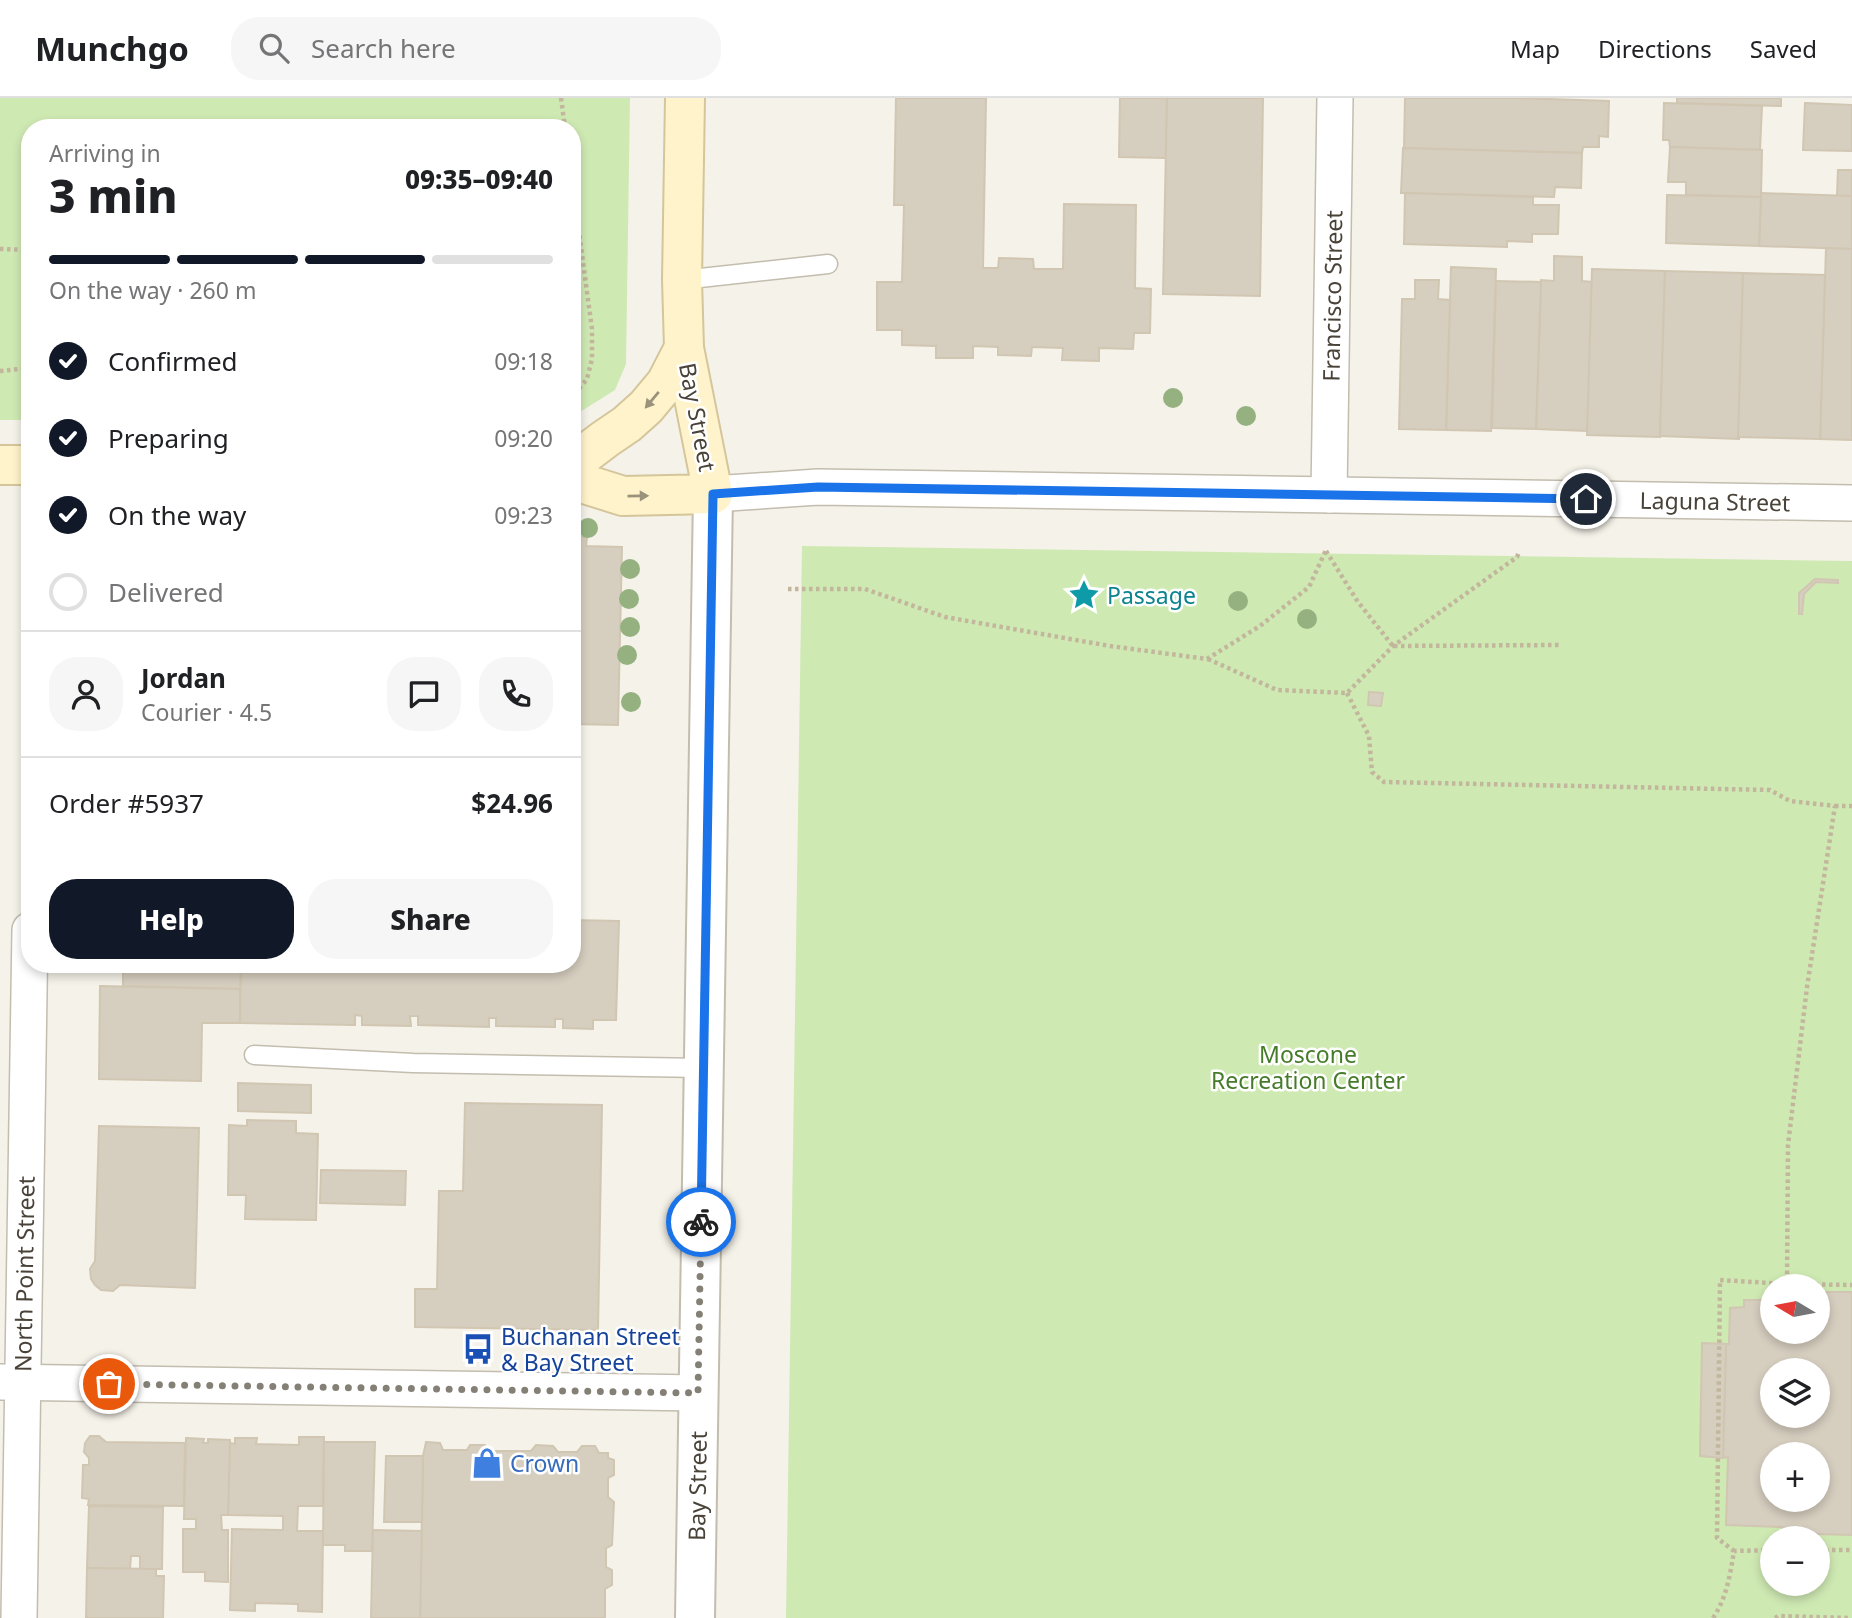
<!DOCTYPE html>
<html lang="en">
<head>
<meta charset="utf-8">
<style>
	body { margin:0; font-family:"Noto Sans",sans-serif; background:#f6f6f6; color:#202124; height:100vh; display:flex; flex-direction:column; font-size:26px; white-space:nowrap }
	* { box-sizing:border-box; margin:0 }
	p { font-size:23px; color:#757577 }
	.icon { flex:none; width:38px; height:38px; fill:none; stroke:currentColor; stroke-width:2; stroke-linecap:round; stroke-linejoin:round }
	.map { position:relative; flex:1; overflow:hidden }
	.sheet { position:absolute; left:21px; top:21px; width:560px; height:854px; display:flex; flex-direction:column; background:#fff; border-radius:28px; box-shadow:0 4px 10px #0003 }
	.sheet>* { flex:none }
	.needle { width:46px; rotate:280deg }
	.buttons { position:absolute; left:1760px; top:1176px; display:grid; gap:14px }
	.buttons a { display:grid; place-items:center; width:70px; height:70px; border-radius:50%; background:#fff; box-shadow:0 4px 10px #0003; font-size:35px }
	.pin { position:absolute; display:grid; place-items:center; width:60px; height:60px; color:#fff; margin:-30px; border:4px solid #fff; border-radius:50%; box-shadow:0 2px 7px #0007 }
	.courier { position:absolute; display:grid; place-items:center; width:70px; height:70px; margin:-35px; border:5px solid #1a73e8; border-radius:50%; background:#fff; color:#222; box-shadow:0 2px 9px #0007 }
	.summary em { font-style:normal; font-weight:800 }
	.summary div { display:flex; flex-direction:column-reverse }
	.summary { display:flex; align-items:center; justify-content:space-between; height:119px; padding:0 28px }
	h1 { font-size:46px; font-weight:800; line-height:52px }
	.bar { display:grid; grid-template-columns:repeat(4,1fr); gap:10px 7px; align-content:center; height:84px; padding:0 28px }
	.bar i { height:9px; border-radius:5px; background:#e0e0e0 }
	.bar .selected { background:#111827 }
	.bar p { grid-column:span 4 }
	.line { display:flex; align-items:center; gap:18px; padding:0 28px; border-top:2px solid #e0e0e0 }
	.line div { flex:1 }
	.round { display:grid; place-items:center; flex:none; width:74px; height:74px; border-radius:28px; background:#f6f6f6 }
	ol { padding:0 28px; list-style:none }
	li { display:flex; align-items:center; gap:21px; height:77px }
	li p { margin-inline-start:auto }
	li .icon { padding:7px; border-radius:50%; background:#111827; color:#fff; stroke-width:4 }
	li:last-child { color:#757577 }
	li i { width:38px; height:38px; border:4px solid #e0e0e0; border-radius:50% }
	.cta { display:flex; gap:14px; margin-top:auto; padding:14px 28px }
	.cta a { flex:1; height:80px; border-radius:28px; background:#111827; color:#fff; font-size:28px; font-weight:800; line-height:80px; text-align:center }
	.cta a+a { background:#f6f6f6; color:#202124 }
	header { display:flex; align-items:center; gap:42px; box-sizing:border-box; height:98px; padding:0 35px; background:#fff; border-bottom:2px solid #e0e0e0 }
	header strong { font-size:33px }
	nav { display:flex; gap:38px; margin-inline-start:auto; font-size:24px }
	.search { width:490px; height:63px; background:#f6f6f6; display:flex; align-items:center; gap:18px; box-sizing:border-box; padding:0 24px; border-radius:28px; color:#757577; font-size:26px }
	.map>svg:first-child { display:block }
	.green { fill:#cfe9b3; fill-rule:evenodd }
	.building { fill:#d6cebf; stroke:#d1c6b2; stroke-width:2; fill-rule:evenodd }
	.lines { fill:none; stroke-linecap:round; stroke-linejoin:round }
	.service-casing { stroke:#c3bdaf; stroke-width:21 }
	.minor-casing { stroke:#c3bdaf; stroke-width:38 }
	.tertiary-casing { stroke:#c3bdaf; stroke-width:42 }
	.secondary-casing { stroke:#d4c69a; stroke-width:42 }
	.path { stroke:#c2b69d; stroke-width:4.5; stroke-dasharray:3.5 3.5; stroke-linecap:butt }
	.service { stroke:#fff; stroke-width:18 }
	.minor { stroke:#fff; stroke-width:35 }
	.tertiary { stroke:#fff; stroke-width:38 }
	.secondary { stroke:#fef3ca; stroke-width:38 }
	.tree { fill:#95b180 }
	.oneway { fill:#9a927a }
	.done { stroke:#858076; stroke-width:7; stroke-dasharray:0 12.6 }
	.route { stroke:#1a73e8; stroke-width:9 }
	.labels { text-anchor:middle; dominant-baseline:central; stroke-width:5; stroke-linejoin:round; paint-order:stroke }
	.street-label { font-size:23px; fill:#494238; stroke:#fff }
	.culture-label { font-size:23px; fill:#0d838f; stroke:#fff; text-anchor:start }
	.park-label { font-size:23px; fill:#467b2a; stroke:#fff }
	.transit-label { font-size:23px; fill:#164399; stroke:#fff; text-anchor:start }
	.shop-label { font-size:23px; fill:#366cbe; stroke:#fff; text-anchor:start }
</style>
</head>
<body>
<header>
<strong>Munchgo</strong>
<div class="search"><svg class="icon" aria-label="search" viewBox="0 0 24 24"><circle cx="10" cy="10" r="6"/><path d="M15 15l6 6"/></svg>Search here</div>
<nav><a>Map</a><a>Directions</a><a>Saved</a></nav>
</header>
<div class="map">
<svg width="1852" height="1520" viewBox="0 0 1852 1520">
	<rect width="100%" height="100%" fill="#f5f2e9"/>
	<g class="green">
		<polygon points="0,0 630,0 626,266 615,292 572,319 572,30 30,30 30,322 0,322"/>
		<path d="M802,448L1852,463V1520H786ZM1773,1188H1818V1234H1773ZM1773,1272H1818V1318H1773ZM1773,1356H1818V1402H1773ZM1773,1440H1818V1486H1773Z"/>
	</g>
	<g class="building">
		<polygon points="896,0 986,0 983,170 998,170 999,160 1033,161 1034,171 1063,171 1064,106 1136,107 1135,190 1151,191 1150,235 1134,235 1133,251 1099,250 1099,263 1062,262 1063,250 1032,249 1031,258 998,257 998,249 973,248 973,260 936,260 936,248 902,247 902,232 877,232 877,184 902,184 904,107 894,107"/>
		<polygon points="1120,0 1167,0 1166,60 1119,59"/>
		<polygon points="1167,0 1263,0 1260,198 1163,196"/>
		<polygon points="1405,0 1520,0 1609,3 1608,39 1599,38 1599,49 1583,49 1582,55 1404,50"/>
		<polygon points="1677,0 1781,0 1781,8 1677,5"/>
		<polygon points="1664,5 1762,8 1760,52 1670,49 1669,42 1663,42"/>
		<polygon points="1805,5 1852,7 1852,53 1803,52"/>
		<polygon points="1670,49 1762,52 1761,99 1686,97 1686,84 1668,84"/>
		<polygon points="1403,50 1582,55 1581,90 1555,89 1554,99 1401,95"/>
		<polygon points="1838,72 1852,72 1852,98 1837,98"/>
		<polygon points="1405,95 1533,99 1533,107 1559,107 1558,136 1532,136 1532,144 1507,143 1507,149 1404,146"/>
		<polygon points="1761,95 1852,98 1852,151 1759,148"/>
		<polygon points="1667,97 1761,99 1759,148 1666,145"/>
		<polygon points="1826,150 1852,151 1852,342 1820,341"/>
		<polygon points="1554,158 1582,159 1582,183 1592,184 1588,333 1536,331 1541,184 1541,182 1554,183"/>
		<polygon points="1451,169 1496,171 1491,333 1446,332"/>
		<polygon points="1592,171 1665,173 1660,339 1587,337"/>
		<polygon points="1665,173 1743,175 1739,341 1660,338"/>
		<polygon points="1743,175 1825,177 1820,341 1738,339"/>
		<polygon points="1415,182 1439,182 1438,201 1450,202 1446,332 1399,331 1402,201 1415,201"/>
		<polygon points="1496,183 1541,184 1536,331 1492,330"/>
		<polygon points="572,439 587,439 586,448 622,449 618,627 572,626"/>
		<polygon points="1815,481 1838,482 1838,485 1816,484 1804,496 1802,516 1799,516 1799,495"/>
		<polygon points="1369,594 1383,595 1381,608 1368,607"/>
		<polygon points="572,822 619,823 616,922 593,922 593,931 563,930 563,921 555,921 555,929 496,928 496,920 489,920 489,929 418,927 418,918 410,918 411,928 362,927 362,918 355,917 355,927 240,925 241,866 572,866"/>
		<polygon points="123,866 241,866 240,891 123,888"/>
		<polygon points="100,888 240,891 240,925 202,925 201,983 99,981"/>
		<polygon points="238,985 311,987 311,1015 238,1013"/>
		<polygon points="465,1005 602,1007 598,1232 415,1229 415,1191 437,1191 439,1093 463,1093"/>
		<polygon points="247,1022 296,1023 296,1035 318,1036 316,1122 245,1121 246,1097 228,1097 229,1027 247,1028"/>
		<polygon points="99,1028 199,1030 195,1190 120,1187 113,1193 101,1192 95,1187 91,1181 90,1171 95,1163"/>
		<polygon points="321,1072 406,1073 405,1107 320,1105"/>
		<path d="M1826,1194H1852V1437L1782,1435V1429L1726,1427L1728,1359L1723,1360L1726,1246H1729L1730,1210L1744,1209V1202H1773V1234H1818V1200ZM1773,1272H1818V1318H1773ZM1773,1356H1818V1402H1773Z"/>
		<polygon points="1702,1245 1726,1246 1723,1360 1700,1358"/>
		<polygon points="90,1338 99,1338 106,1344 185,1345 184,1408 88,1407 89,1401 82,1400 83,1367 89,1367 89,1360 84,1354 85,1345"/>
		<polygon points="299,1339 324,1339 323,1408 298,1408 297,1433 323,1433 322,1514 298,1513 298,1506 255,1505 255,1513 230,1512 232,1431 283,1432 283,1418 228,1417 230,1345 235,1346 235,1340 257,1340 256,1346 299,1347"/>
		<polygon points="186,1340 204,1341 203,1345 208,1345 208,1341 230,1342 228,1417 221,1417 222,1432 228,1432 228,1484 205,1483 205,1474 183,1474 183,1431 196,1431 196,1421 184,1421"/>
		<polygon points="324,1344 375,1344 372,1453 345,1453 345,1447 323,1447"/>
		<polygon points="426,1344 440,1345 443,1352 467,1352 470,1347 485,1347 488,1353 531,1353 536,1347 553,1348 558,1354 577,1354 582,1348 595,1348 599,1355 608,1355 608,1360 614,1362 614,1377 608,1380 608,1399 614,1404 612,1447 606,1450 606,1469 612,1472 612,1487 605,1491 605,1520 420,1520 423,1358"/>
		<polygon points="386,1358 423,1358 422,1424 384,1424"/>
		<polygon points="89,1408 163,1409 162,1471 140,1471 140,1458 131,1458 130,1471 87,1470"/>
		<polygon points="373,1432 422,1433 420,1520 371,1520"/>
		<polygon points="87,1470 156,1471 156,1478 164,1478 163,1520 86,1520"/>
	</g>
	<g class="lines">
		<defs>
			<g id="service">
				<polyline points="682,182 828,166"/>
				<polyline points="254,957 413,965 703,970"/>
			</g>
			<g id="minor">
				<polyline points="713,396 818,389 1852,405"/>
				<polyline points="1329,397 1335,0"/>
				<polyline points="0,1284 698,1295"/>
				<polyline points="19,1520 30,832"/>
			</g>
			<polyline id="tertiary" points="695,1520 713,396"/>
			<g id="secondary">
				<polyline points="572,366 605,341 627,326 646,309 666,285 684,250"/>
				<polyline points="0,367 30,367"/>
				<polyline points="572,382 623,398 713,396 684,250 682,182 685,0"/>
			</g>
		</defs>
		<use href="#service" class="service-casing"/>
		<use href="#minor" class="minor-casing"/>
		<use href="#tertiary" class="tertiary-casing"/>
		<use href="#secondary" class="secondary-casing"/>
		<g class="path">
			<polyline points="561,0 565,30"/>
			<polyline points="572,82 592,231 592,261 587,281 572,299"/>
			<polyline points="0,151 30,152"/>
			<polyline points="0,273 30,270"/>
			<polyline points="1326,453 1358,504 1393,548"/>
			<polyline points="788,491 865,491 945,519 1110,548 1207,561 1260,528 1309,489 1326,452"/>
			<polyline points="1394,548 1559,547"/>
			<polyline points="1208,561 1277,592 1347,595 1393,548 1517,459 1519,454"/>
			<polyline points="1347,595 1369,638 1372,674 1384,684 1770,692 1790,703 1835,708 1807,889 1788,1047 1787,1186 1720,1182 1717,1440 1734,1453"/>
			<polyline points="1835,708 1852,708"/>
			<polyline points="1787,1186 1852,1187"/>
			<polyline points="1818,1452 1852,1452"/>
			<path d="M1713,1520C1727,1499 1730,1477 1734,1453L1773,1452"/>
			<polyline points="1775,1520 1778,1518 1849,1520"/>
		</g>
		<use href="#service" class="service"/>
		<use href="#minor" class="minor"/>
		<use href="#tertiary" class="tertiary"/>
		<use href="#secondary" class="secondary"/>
	</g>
	<g class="tree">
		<circle cx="1173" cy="300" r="10"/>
		<circle cx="1246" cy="318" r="10"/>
		<circle cx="588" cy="430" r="10"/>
		<circle cx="630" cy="471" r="10"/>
		<circle cx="629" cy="501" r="10"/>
		<circle cx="1238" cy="503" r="10"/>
		<circle cx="1307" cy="521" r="10"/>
		<circle cx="630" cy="529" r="10"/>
		<circle cx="627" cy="557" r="10"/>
		<circle cx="631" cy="604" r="10"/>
	</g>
	<defs><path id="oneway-solid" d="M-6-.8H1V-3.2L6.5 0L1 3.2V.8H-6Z" transform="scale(1.75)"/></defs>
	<g class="oneway">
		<use href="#oneway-solid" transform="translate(652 302) rotate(130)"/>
		<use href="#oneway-solid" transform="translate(638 398) rotate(-1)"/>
	</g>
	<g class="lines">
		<polyline class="done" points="109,1286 698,1295 701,1124"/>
		<polyline class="route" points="701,1124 713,396 818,389 1586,401"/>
	</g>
	<defs>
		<symbol id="sight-bare" viewBox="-9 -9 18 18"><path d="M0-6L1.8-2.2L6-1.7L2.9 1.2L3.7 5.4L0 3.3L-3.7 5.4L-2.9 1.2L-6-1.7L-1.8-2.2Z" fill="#0f9aa8" stroke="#fff" stroke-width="2.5" paint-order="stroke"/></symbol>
		<symbol id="bus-bare" viewBox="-9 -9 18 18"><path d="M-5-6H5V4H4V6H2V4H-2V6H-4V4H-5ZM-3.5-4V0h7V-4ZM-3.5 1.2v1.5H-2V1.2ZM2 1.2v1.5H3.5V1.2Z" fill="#1a4fb4" stroke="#fff" stroke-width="2.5" paint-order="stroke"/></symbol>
		<symbol id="shop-bare" viewBox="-9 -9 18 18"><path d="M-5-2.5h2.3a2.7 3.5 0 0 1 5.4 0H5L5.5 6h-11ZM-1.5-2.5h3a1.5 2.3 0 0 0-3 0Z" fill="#3f7fe0" stroke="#fff" stroke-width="2.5" paint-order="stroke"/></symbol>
	</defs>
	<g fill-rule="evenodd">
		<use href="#sight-bare" x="1062" y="475" width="44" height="44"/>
		<use href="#bus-bare" x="456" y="1229" width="44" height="44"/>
		<use href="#shop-bare" x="465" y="1343" width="44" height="44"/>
	</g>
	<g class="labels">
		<g class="street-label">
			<text transform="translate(1332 198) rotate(-89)">Francisco Street</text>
			<text transform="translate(698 319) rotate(79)">Bay Street</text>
			<text transform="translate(1715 403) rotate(1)">Laguna Street</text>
			<text transform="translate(24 1176) rotate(-89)">North Point Street</text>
			<text transform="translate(697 1388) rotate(-89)">Bay Street</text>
		</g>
		<g class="culture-label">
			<text x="1107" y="497">Passage</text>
		</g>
		<g class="park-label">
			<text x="1308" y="956">Moscone<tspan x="1308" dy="26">Recreation Center</tspan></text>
		</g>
		<g class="transit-label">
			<text x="501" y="1238">Buchanan Street<tspan x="501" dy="26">&amp; Bay Street</tspan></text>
		</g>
		<g class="shop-label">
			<text x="510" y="1365">Crown</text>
		</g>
	</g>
</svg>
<div class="buttons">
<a><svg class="needle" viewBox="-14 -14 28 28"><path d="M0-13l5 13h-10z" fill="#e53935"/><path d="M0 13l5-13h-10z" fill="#757577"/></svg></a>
<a><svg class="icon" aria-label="layers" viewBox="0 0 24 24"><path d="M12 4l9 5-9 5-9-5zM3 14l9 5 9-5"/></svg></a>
<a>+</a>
<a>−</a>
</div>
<div class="pin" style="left:109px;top:1286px;background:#ea580c"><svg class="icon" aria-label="bag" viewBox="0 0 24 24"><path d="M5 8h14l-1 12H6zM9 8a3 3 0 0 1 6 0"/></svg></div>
<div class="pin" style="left:1586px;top:401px;background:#1f2937"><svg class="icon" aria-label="home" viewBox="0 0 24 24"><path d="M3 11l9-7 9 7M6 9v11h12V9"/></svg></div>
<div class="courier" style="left:701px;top:1124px"><svg class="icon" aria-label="bike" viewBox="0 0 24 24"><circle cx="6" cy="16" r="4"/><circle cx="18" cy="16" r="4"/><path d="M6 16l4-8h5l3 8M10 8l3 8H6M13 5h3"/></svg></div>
<section class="sheet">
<div class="summary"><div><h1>3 min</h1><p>Arriving in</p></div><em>09:35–09:40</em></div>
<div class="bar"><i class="selected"></i><i class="selected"></i><i class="selected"></i><i></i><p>On the way · 260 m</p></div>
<ol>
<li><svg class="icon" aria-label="check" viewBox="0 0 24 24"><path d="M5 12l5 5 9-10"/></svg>Confirmed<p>09:18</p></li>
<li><svg class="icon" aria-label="check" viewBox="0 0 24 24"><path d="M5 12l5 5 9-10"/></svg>Preparing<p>09:20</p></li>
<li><svg class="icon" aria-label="check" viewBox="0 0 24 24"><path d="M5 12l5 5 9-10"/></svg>On the way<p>09:23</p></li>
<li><i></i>Delivered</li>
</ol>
<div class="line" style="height:126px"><a class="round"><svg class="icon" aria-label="person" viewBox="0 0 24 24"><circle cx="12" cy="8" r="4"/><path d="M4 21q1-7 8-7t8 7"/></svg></a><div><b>Jordan</b><p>Courier · 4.5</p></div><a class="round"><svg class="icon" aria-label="chat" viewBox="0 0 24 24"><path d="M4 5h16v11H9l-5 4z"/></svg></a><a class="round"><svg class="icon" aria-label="phone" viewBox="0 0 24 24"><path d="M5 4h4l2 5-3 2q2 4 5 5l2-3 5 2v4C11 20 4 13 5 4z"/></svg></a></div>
<div class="line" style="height:91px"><div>Order #5937</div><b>$24.96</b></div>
<div class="cta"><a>Help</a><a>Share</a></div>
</section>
</div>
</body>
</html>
